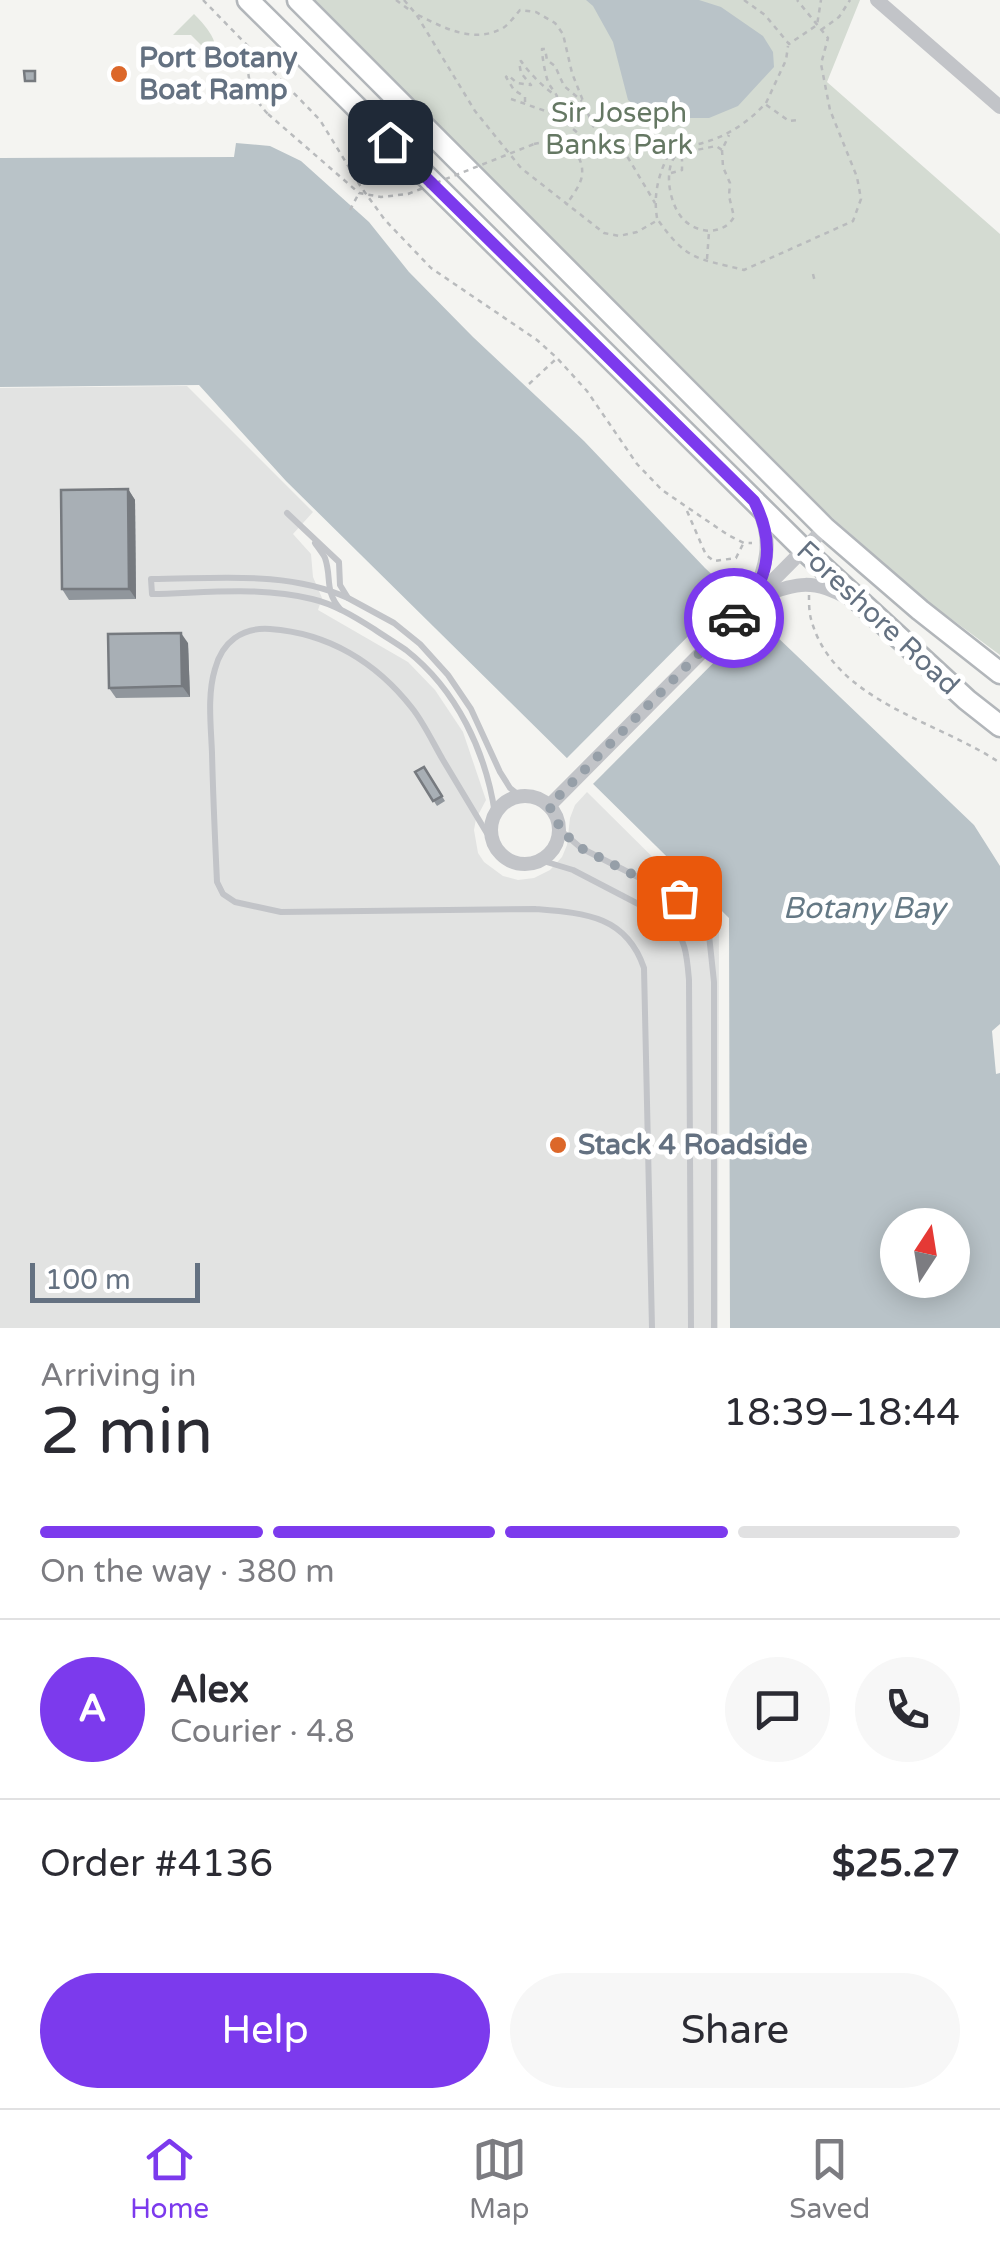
<!DOCTYPE html>
<html lang="en">
<head>
<meta charset="utf-8">
<style>
	body { margin:0; font-family:"Varela Round",sans-serif; background:#f7f7f7; color:#2b2b33; height:100vh; display:flex; flex-direction:column; font-size:38px; white-space:nowrap }
	* { box-sizing:border-box; margin:0 }
	p { font-size:32px; color:#7c7c81 }
	.icon { flex:none; width:55px; height:55px; fill:none; stroke:currentColor; stroke-width:2; stroke-linecap:round; stroke-linejoin:round }
	.map { position:relative; height:1328px; overflow:hidden }
	.drawer { display:flex; flex-direction:column; background:#fff; flex:1 }
	.drawer>* { flex:none }
	.needle { width:65px; rotate:12deg }
	.controls { position:absolute; left:880px; top:1208px; display:grid; gap:20px }
	.controls a { display:grid; place-items:center; width:90px; height:90px; border-radius:50%; background:#fff; box-shadow:0 5px 25px #0003; font-size:50px }
	.scale { position:absolute; left:30px; bottom:25px; width:170px; box-sizing:border-box; padding-left:10px; border:5px solid #647181; border-top:0; font-size:28px; line-height:35px; white-space:nowrap; color:#647181; -webkit-text-stroke:8px #fff; paint-order:stroke }
	.pin { position:absolute; display:grid; place-items:center; width:85px; height:85px; color:#fff; margin:-42px; border-radius:20px; box-shadow:0 5px 15px #0006 }
	.courier { position:absolute; display:grid; place-items:center; width:100px; height:100px; margin:-50px; border:8px solid #7c3aed; border-radius:50%; background:#fff; color:#222; box-shadow:0 2px 12px #0007 }
	.headline em { font-style:normal; font-weight:600 }
	.headline div { display:flex; flex-direction:column-reverse }
	.headline { display:flex; align-items:center; justify-content:space-between; height:170px; padding:0 40px }
	h1 { font-size:65px; font-weight:600; line-height:75px }
	.bar { display:grid; grid-template-columns:repeat(4,1fr); gap:15px 10px; align-content:center; height:120px; padding:0 40px }
	.bar i { height:12px; border-radius:8px; background:#e1e1e2 }
	.bar .on { background:#7c3aed }
	.bar p { grid-column:span 4 }
	.line { display:flex; align-items:center; gap:25px; padding:0 40px; border-top:2px solid #e1e1e2 }
	.line div { flex:1 }
	.round { display:grid; place-items:center; flex:none; width:105px; height:105px; border-radius:52px; background:#f7f7f7 }
	.cta { display:flex; gap:20px; margin-top:auto; padding:20px 40px }
	.cta a { flex:1; height:115px; border-radius:60px; background:#7c3aed; color:#fff; font-size:40px; font-weight:600; line-height:115px; text-align:center }
	.cta a+a { background:#f7f7f7; color:#2b2b33 }
	.dock { display:flex; justify-content:space-around; align-items:center; height:140px; border-top:2px solid #e1e1e2; background:#fff; font-size:28px; color:#7c7c81 }
	.dock a { display:grid; justify-items:center; gap:5px }
	.dock .on { color:#7c3aed }
	.map>svg:first-child { display:block }
	.built { fill:#e2e3e2 }
	.green { fill:#d4dbd2 }
	.water { fill:#b9c3c8; fill-rule:evenodd }
	.pier { fill:#f4f4f1 }
	.lines { fill:none; stroke-linecap:round; stroke-linejoin:round }
	.primary-casing { stroke:#b2b6ba; stroke-width:25 }
	.path { stroke:#b9bbbd; stroke-width:2.5; stroke-dasharray:5 5; stroke-linecap:butt }
	.lane { stroke:#c2c4c8; stroke-width:6 }
	.street { stroke:#c2c4c8; stroke-width:14 }
	.primary { stroke:#fff; stroke-width:20 }
	.path-bridge { stroke:#b9bbbd; stroke-width:2.5; stroke-dasharray:5 5; stroke-linecap:butt }
	.wall { fill:#90969c }
	.shaded-wall { fill:#767a7f }
	.building { fill:#a8afb5; stroke:#767a7f; stroke-width:2.5 }
	.done { stroke:#969fa8; stroke-width:10; stroke-dasharray:0 18 }
	.route { stroke:#7c3aed; stroke-width:12 }
	.poi-dot { fill:#dc6729; stroke:#fff; stroke-width:4 }
	.labels { text-anchor:middle; dominant-baseline:central; stroke-width:10; stroke-linejoin:round; paint-order:stroke }
	.poi-label { font-size:28px; font-weight:bold; fill:#647181; stroke:#fff; text-anchor:start }
	.park-label { font-size:28px; fill:#657863; stroke:#fff }
	.street-label { font-size:28px; fill:#647181; stroke:#fff }
	.water-label { font-size:30px; font-style:italic; fill:#657985; stroke:#fff }
</style>
</head>
<body>
<div class="map">
<svg width="1000" height="1328" viewBox="0 0 1000 1328">
	<rect width="100%" height="100%" fill="#f4f4f1"/>
	<polygon class="built" points="187,386 313,512 293,534 311,554 313,577 322,598 318,610 408,662 435,690 463,732 486,800 476,819 474,830 478,853 484,862 503,876 518,880 534,878 550,870 562,857 567,845 570,818 575,805 587,792 719,923 718,1328 0,1328 0,388"/>
	<g class="green">
		<polygon points="311,0 860,0 827,82 1000,234 1000,655 927,601 770,463"/>
		<path d="M194,14C204,24 219,40 215,55H211L191,35H173Z"/>
	</g>
	<g class="water">
		<polygon points="586,0 699,0 721,7 763,36 773,52 774,67 738,106 709,118 672,118 646,114 628,100 613,42 593,6"/>
		<path d="M236,143L270,146L301,161L369,222L409,272L473,337L584,441L705,568L974,825L1000,866V1024L992,1031L996,1074L1000,1073V1328H730L729,918L286,481L199,385L0,387V158L234,157ZM898,1225H952V1280H898Z"/>
	</g>
	<polygon class="pier" points="735,589 761,615 589,788 563,762"/>
	<g class="lines">
		<defs>
			<g id="primary">
				<polyline points="248,0 804,550 967,700 1000,726"/>
				<polyline points="298,0 825,528 920,610 1000,673"/>
			</g>
		</defs>
		<use href="#primary" class="primary-casing"/>
		<g class="path">
			<polyline points="203,0 320,120 361,187 385,220 431,268 537,340 557,358 587,391 637,464 662,490 728,535 744,543 752,543"/>
			<polyline points="396,0 411,11"/>
			<path d="M404,0L416,14L475,111L521,168L604,233L619,236L637,232L658,220C687,261 697,258 744,270L853,221L861,199L857,177L830,110L821,64L828,38L797,0"/>
			<polyline points="744,0 765,15 789,44 817,25 821,0"/>
			<path d="M418,15C444,28 474,44 503,28C509,24 515,16 520,10L536,12L555,23L563,34L572,73L593,126L612,146L627,156L655,203"/>
			<polyline points="821,30 839,17 850,0"/>
			<path d="M245,44C249,74 246,91 268,114"/>
			<polyline points="511,99 557,115 587,141 611,147"/>
			<path d="M525,102V97L514,90L506,77L508,75L517,83L531,85L521,73L519,62L521,61C529,73 545,89 557,96C555,92 552,89 549,84C546,79 542,57 542,49H545L547,60L555,66L564,86L582,101"/>
			<polyline points="766,103 786,60 788,46"/>
			<path d="M534,144C554,139 585,147 582,175C581,185 572,196 566,205"/>
			<path d="M619,149C677,151 723,149 765,104L789,121L798,120"/>
			<path d="M722,150L723,167L730,183L729,196L734,217C724,234 701,235 685,221C670,208 662,169 677,154L716,146L722,150L729,135"/>
			<polyline points="671,173 682,170 682,155"/>
			<polyline points="350,210 359,193"/>
			<path d="M657,218C653,193 659,172 671,150"/>
			<polyline points="707,259 709,232"/>
			<polyline points="813,274 815,282"/>
			<polyline points="529,384 556,359"/>
			<polyline points="687,511 706,555 714,561 736,558 743,544"/>
			<path d="M809,595C809,603 809,612 811,619C833,702 939,721 1000,763"/>
		</g>
		<g class="lane">
			<polyline points="287,513 339,562 340,585 348,598 394,623 420,644 448,675 471,709 500,772 510,788 520,796"/>
			<path d="M315,543C317,546 324,555 325,558C332,578 324,590 340,609"/>
			<path d="M348,598C287,570 216,579 151,579L152,594C205,593 260,586 312,599C334,604 355,617 374,629C384,636 396,643 406,650C457,690 486,752 495,814"/>
			<polyline points="559,829 581,848 679,898 695,912 709,935 714,982 714,1328"/>
			<path d="M494,845C477,817 460,788 443,760C433,743 424,723 412,708C376,662 328,633 270,629C242,627 222,642 215,669C207,695 211,726 212,753C213,796 215,839 217,882L223,894L235,902L281,912L535,909C584,913 626,915 644,968L652,1328"/>
			<path d="M540,860L573,870L669,920C686,938 687,957 689,980L691,1328"/>
		</g>
		<g class="street">
			<polyline points="877,0 1000,107"/>
			<path d="M753,596C766,567 773,541 759,511"/>
			<path d="M761,597C796,582 815,579 849,599"/>
			<circle cx="525" cy="830" r="34"/>
			<polyline points="549,806 825,528"/>
		</g>
		<use href="#primary" class="primary"/>
		<polyline class="path-bridge" points="268,114 359,193 381,197 408,194 534,144"/>
	</g>
	<g class="wall">
		<polygon points="128,489 135,500 136,599 69,600 62,589"/>
		<polygon points="188,643 190,697 116,698 109,688"/>
		<polygon points="424,767 445,801 437,806 415,772"/>
	</g>
	<g class="shaded-wall">
		<polygon points="128,489 135,500 136,599 129,589"/>
		<polygon points="181,633 188,643 190,697 182,686"/>
	</g>
	<g class="building">
		<polygon points="24,71 35,71 35,81 25,81"/>
		<polygon points="128,489 129,589 62,589 61,490"/>
		<polygon points="181,633 182,686 109,688 108,634"/>
		<polygon points="424,767 442,796 433,801 415,772"/>
	</g>
	<g class="lines">
		<polyline class="done" points="679,898 581,848 559,829 558,821 549,806 734,618"/>
		<path class="route" d="M390,142L754,501C777,546 769,583 734,618"/>
	</g>
	<g class="poi-dot">
		<circle cx="119" cy="74" r="10"/>
		<circle cx="558" cy="1145" r="10"/>
	</g>
	<g class="labels">
		<g class="poi-label">
			<text x="139" y="58">Port Botany<tspan x="139" dy="32">Boat Ramp</tspan></text>
			<text x="578" y="1145">Stack 4 Roadside</text>
		</g>
		<g class="park-label">
			<text x="619" y="113">Sir Joseph<tspan x="619" dy="32">Banks Park</tspan></text>
		</g>
		<g class="street-label">
			<text transform="translate(878 618) rotate(43)">Foreshore Road</text>
		</g>
		<g class="water-label">
			<text x="864" y="908">Botany Bay</text>
		</g>
	</g>
</svg>
<div class="controls">
<a><svg class="needle" viewBox="-14 -14 28 28"><path d="M0-13l5 13h-10z" fill="#e53935"/><path d="M0 13l5-13h-10z" fill="#7c7c81"/></svg></a>
</div>
<div class="scale">100 m</div>
<div class="pin" style="left:679px;top:898px;background:#ea580c"><svg class="icon" aria-label="bag" viewBox="0 0 24 24"><path d="M5 8h14l-1 12H6zM9 8a3 3 0 0 1 6 0"/></svg></div>
<div class="pin" style="left:390px;top:142px;background:#1f2937"><svg class="icon" aria-label="home" viewBox="0 0 24 24"><path d="M3 11l9-7 9 7M6 9v11h12V9"/></svg></div>
<div class="courier" style="left:734px;top:618px"><svg class="icon" aria-label="car" viewBox="0 0 24 24"><path d="M5 17H2v-5l4-1 3-4h7l3 4 3 1v5h-3M9 17h6M6 11h13"/><circle cx="7" cy="17" r="2"/><circle cx="17" cy="17" r="2"/></svg></div>
</div>
<section class="drawer">
<div class="headline"><div><h1>2 min</h1><p>Arriving in</p></div><em>18:39–18:44</em></div>
<div class="bar"><i class="on"></i><i class="on"></i><i class="on"></i><i></i><p>On the way · 380 m</p></div>
<div class="line" style="height:180px"><b class="round" style="background:#7c3aed;color:#fff">A</b><div><b>Alex</b><p>Courier · 4.8</p></div><a class="round"><svg class="icon" aria-label="chat" viewBox="0 0 24 24"><path d="M4 5h16v11H9l-5 4z"/></svg></a><a class="round"><svg class="icon" aria-label="phone" viewBox="0 0 24 24"><path d="M5 4h4l2 5-3 2q2 4 5 5l2-3 5 2v4C11 20 4 13 5 4z"/></svg></a></div>
<div class="line" style="height:130px"><div>Order #4136</div><b>$25.27</b></div>
<div class="cta"><a>Help</a><a>Share</a></div>
</section>
<nav class="dock">
<a class="on"><svg class="icon" aria-label="home" viewBox="0 0 24 24"><path d="M3 11l9-7 9 7M6 9v11h12V9"/></svg>Home</a>
<a><svg class="icon" aria-label="map" viewBox="0 0 24 24"><path d="M3 6l6-2 6 2 6-2v14l-6 2-6-2-6 2zM9 4v14M15 6v14"/></svg>Map</a>
<a><svg class="icon" aria-label="saved" viewBox="0 0 24 24"><path d="M7 4h10v16l-5-4-5 4z"/></svg>Saved</a>
</nav>
</body>
</html>
